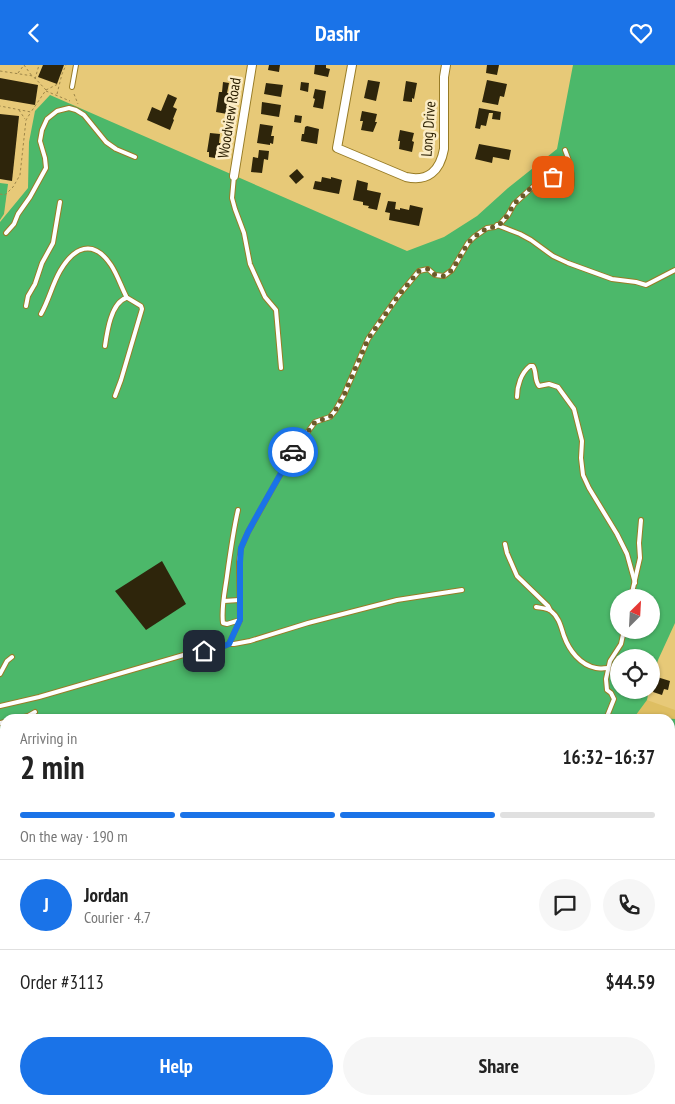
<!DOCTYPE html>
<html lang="en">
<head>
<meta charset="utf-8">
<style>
	body { margin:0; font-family:"PT Sans Narrow",sans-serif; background:#f6f6f6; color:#222; height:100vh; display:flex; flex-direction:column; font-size:19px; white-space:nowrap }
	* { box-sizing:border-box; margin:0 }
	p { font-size:16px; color:#767676 }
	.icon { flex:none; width:28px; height:28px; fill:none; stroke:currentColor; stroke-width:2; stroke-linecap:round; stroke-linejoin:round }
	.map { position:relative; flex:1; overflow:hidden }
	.sheet { position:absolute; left:0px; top:649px; width:675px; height:391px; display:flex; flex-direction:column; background:#fff; border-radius:15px 15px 0 0; box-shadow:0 1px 4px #0004 }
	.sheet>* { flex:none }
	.needle { width:32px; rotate:24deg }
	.fabs { position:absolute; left:610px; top:524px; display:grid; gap:10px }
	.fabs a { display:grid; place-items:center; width:50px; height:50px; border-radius:50%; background:#fff; box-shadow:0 1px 4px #0004; font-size:25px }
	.pin { position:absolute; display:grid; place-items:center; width:42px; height:42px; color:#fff; margin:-21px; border-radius:10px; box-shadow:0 2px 8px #0006 }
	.courier { position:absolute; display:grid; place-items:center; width:50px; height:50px; margin:-25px; border:4px solid #1a73e8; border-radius:50%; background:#fff; color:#222; box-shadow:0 1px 6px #0007 }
	.headline em { font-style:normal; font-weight:700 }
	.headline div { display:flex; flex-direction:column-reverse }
	.headline { display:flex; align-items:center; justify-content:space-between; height:85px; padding:0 20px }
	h1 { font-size:32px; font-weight:700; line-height:38px }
	.bar { display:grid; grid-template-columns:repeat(4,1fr); gap:8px 5px; align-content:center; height:60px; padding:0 20px }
	.bar i { height:6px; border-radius:4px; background:#e0e0e0 }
	.bar .current { background:#1a73e8 }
	.bar p { grid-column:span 4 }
	.line { display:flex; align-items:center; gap:12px; padding:0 20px; border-top:1px solid #e0e0e0 }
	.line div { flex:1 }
	.round { display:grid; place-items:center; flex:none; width:52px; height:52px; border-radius:26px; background:#f6f6f6 }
	.button { display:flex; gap:10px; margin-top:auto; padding:10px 20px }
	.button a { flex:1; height:58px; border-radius:30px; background:#1a73e8; color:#fff; font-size:20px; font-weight:700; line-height:58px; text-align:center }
	.button a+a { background:#f6f6f6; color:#222 }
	header { display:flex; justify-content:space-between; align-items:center; height:65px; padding:0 20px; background:#1a73e8; color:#fff; font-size:22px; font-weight:700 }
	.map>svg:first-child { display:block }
	.built { fill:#debe62 }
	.green { fill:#4cb86a; fill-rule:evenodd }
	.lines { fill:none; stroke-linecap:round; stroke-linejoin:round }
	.stream { stroke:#43b2c3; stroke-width:2.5 }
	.river { stroke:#43b2c3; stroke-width:15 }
	.building { fill:#2e250b }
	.lane-casing { stroke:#987c26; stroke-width:6 }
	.street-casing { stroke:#987c26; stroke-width:10 }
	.path { stroke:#9d8649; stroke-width:1; stroke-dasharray:2.5 2.5; stroke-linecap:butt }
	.lane { stroke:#fff; stroke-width:4 }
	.street { stroke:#fff; stroke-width:8 }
	.done { stroke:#6c5a2a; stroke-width:5; stroke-dasharray:0 9 }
	.route { stroke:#1a73e8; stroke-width:6 }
	.labels { text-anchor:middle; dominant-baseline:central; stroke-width:5; stroke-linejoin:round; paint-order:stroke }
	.street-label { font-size:15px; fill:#2a1e00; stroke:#fbecc5 }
</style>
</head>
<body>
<header><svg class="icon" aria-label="back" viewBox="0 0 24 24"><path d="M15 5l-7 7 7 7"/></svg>Dashr<svg class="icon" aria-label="heart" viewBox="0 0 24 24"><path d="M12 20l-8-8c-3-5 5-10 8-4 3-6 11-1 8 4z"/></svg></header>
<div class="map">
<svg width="675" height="1039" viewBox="0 0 675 1039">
	<rect width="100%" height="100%" fill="#e7c978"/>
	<g class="built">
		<polygon points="647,635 675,645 675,980 670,984 670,654 633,654"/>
		<polygon points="359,1035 599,1035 593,1039 362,1039"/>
	</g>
	<g class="green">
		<path d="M573,0H675V558L658,595L651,619V592H619V625H649L647,635L633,654H5V1035H373L376,1039H0V157L28,123L29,77L35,46L50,30L407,186L444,172L477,151L508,123L557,84ZM619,532H651V565H619Z"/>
		<polygon points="0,118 8,119 4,149 0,155"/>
		<polygon points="660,653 675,654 675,701 670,700 670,654 657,654"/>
		<polygon points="670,1033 675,1036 675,1039 611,1039 617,1035 670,1035"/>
		<polygon points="390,1035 525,1035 528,1039 393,1039"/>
	</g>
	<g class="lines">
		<g class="stream">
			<polyline points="670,991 675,987"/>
			<polyline points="599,1039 604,1035"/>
		</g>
		<polyline class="river" points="285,1039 286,1038"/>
	</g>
	<g class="building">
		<polygon points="43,0 64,0 57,19 38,12"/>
		<polygon points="269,0 280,0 279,7 268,5"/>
		<polygon points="315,0 326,0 326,3 330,4 328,12 314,9"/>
		<polygon points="487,0 499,0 497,10 486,8"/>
		<polygon points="0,13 38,20 35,40 0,34"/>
		<polygon points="368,15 380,17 376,36 364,33"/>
		<polygon points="487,15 507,19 504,32 500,31 498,40 482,37"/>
		<polygon points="406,16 417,18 414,34 412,33 412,37 403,36"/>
		<polygon points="223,17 229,18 227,28 230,28 227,49 216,47 219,27 222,27"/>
		<polygon points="301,17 309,18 308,27 300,25"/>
		<polygon points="266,18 283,20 281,32 264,29"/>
		<polygon points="315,24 326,26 323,44 313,42 315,34 313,33"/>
		<polygon points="168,29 177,33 173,42 177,44 173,54 174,55 170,65 147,55 152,42 161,46"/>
		<polygon points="262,37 281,40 279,52 261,49"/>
		<polygon points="479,43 501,47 500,55 492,54 493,48 489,48 486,61 481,60 480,64 475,63"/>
		<polygon points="362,46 377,49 375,57 377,57 373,67 361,65 363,56 360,56"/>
		<polygon points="0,49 19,51 12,116 0,114"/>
		<polygon points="295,50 302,51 301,58 294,57"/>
		<polygon points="260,59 273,61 271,71 274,71 273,79 270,78 270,80 257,78"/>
		<polygon points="307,61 319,64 317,79 301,76 302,69 304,69 305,62"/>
		<polygon points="400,65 414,68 412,76 414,77 412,87 399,84 400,76 398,76"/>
		<polygon points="210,68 220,69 219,78 222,78 221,89 216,88 215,93 209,92 209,87 207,87"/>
		<polygon points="479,79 511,85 509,95 493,92 492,98 475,94"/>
		<polygon points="259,85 269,86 268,95 264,94 262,108 251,107 253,92 258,93"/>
		<polygon points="297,104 304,112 296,119 289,111"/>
		<polygon points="322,112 331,114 331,112 342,115 339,129 313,124 315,116 321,117"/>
		<polygon points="357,115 368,118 367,125 381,128 377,145 368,143 369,141 363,140 363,137 353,135"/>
		<polygon points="388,136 396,137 395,144 400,145 400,143 409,145 410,140 423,143 419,161 389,155 390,148 385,147"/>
		<polygon points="162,496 186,539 146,565 115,526"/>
		<polygon points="657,612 670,616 668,625 664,624 662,630 653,627"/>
		<polygon points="675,817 675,841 670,851 670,826"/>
		<polygon points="670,854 675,859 675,919 673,918 670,923"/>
	</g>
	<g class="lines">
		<defs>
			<g id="lane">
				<polyline points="72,22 76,0"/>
				<polyline points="234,111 232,133 235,144 244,168 250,199 265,232 276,245 281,303"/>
				<polyline points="497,160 520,169 531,175 553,191 568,198 612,214 636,217 646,220 675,205"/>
				<polyline points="6,168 14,159 18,149 30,132 46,103 45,93 40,76 42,65 47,54 57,46 69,43 76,45 84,50 106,77 116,84 135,92"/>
				<polyline points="26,241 28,231 35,219 42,198 53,178 60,137"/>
				<path d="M41,249C49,235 52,220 60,206C74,182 93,173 111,200C117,209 121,221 126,231V233C111,238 107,267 105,281"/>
				<polyline points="115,331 121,315 142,244 141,241 126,232"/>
				<path d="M517,332C517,321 521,308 530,301H533C537,307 534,315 539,321L549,319L558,322L574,344L582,376L581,393L583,410L589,423L617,469L627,489L635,518"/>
				<path d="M238,445C233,467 230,489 227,511C225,526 221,543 223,558L227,559L240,555"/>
				<polyline points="505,479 507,488 517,511 548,541 550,545"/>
				<polyline points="631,532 640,493 639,478 641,455"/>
				<polyline points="224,536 239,535"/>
				<path d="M536,542C541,543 547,543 551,546C559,552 561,562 564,571C569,585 580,600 596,603C600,604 604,603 608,603"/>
				<path d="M229,579L240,555L239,497L241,483L248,467L293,387L315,357L330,352L335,346L344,330L368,274L398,231L419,206L428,204L435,210L444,211L452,205L468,178L474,172L487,163L495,162L500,159L508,150L514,139L535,120L549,111C558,113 562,121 571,124C574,111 570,97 565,85"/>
				<polyline points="0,609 7,596 12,592"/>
				<polyline points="0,641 39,632 194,587 214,585 229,579 234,579 250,576 308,558 397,535 462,525"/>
				<polyline points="17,654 28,651 35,647"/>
				<polyline points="606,654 614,634 611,628 607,625 606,614 610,596 621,579 624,565"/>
				<polyline points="0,658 5,657"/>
				<polyline points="0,732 5,734"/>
				<polyline points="0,769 5,766"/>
				<polyline points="0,828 5,825"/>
			</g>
			<g id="street">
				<path d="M352,0L337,83L406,112C428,117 440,106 444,84V12L446,0"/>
				<polyline points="234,111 252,0"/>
			</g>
		</defs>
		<use href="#lane" class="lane-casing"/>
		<use href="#street" class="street-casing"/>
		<g class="path">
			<polyline points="0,6 33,11 46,25 31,47 0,41"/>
			<polyline points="18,8 24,0 32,11"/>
			<polyline points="35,14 39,0"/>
			<polyline points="46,25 58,19"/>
			<polyline points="46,26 70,36"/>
			<polyline points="57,29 62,9 66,0"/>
			<polyline points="74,29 78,39"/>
			<polyline points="19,45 25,54"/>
			<polyline points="0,129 5,130 13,122 20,110 26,55 31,47"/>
			<polyline points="0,908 5,908"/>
			<polyline points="310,1035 312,1039"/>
			<polyline points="239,1039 246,1035"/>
		</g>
		<use href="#lane" class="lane"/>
		<use href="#street" class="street"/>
	</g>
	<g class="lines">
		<polyline class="done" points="293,387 315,357 330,352 335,346 344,330 368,274 398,231 419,206 428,204 435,210 444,211 452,205 468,178 474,172 487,163 495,162 500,159 508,150 514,139 530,124 546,112 550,111 553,112"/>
		<polyline class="route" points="204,586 214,585 229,579 240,555 240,497 241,483 248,467 259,447 293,387"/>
	</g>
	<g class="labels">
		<g class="street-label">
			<text transform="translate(229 53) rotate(-81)">Woodview Road</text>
			<text transform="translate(428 64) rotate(-86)">Long Drive</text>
		</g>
	</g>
</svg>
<div class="fabs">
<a><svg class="needle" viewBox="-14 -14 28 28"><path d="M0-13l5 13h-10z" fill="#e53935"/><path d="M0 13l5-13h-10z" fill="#767676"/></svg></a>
<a><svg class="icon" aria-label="locate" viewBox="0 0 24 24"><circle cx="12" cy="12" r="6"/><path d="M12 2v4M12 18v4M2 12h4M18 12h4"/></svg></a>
</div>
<div class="pin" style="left:553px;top:112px;background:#ea580c"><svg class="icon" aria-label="bag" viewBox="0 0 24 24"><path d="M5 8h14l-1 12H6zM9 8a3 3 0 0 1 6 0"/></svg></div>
<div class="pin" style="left:204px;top:586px;background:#1f2937"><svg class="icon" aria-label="home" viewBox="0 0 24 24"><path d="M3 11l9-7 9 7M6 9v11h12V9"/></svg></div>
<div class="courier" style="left:293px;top:387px"><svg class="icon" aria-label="car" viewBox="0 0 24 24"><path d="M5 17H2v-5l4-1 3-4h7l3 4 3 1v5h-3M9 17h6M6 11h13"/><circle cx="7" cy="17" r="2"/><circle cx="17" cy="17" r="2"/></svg></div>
<section class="sheet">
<div class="headline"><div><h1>2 min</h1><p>Arriving in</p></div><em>16:32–16:37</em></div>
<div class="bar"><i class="current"></i><i class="current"></i><i class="current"></i><i></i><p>On the way · 190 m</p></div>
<div class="line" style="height:90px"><b class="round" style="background:#1a73e8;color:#fff">J</b><div><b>Jordan</b><p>Courier · 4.7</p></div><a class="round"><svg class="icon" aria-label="chat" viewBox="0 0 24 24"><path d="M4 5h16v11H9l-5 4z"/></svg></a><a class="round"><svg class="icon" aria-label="phone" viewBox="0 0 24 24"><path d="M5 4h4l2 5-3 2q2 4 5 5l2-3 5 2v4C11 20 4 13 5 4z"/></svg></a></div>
<div class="line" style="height:65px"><div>Order #3113</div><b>$44.59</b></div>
<div class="button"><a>Help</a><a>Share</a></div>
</section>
</div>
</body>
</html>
